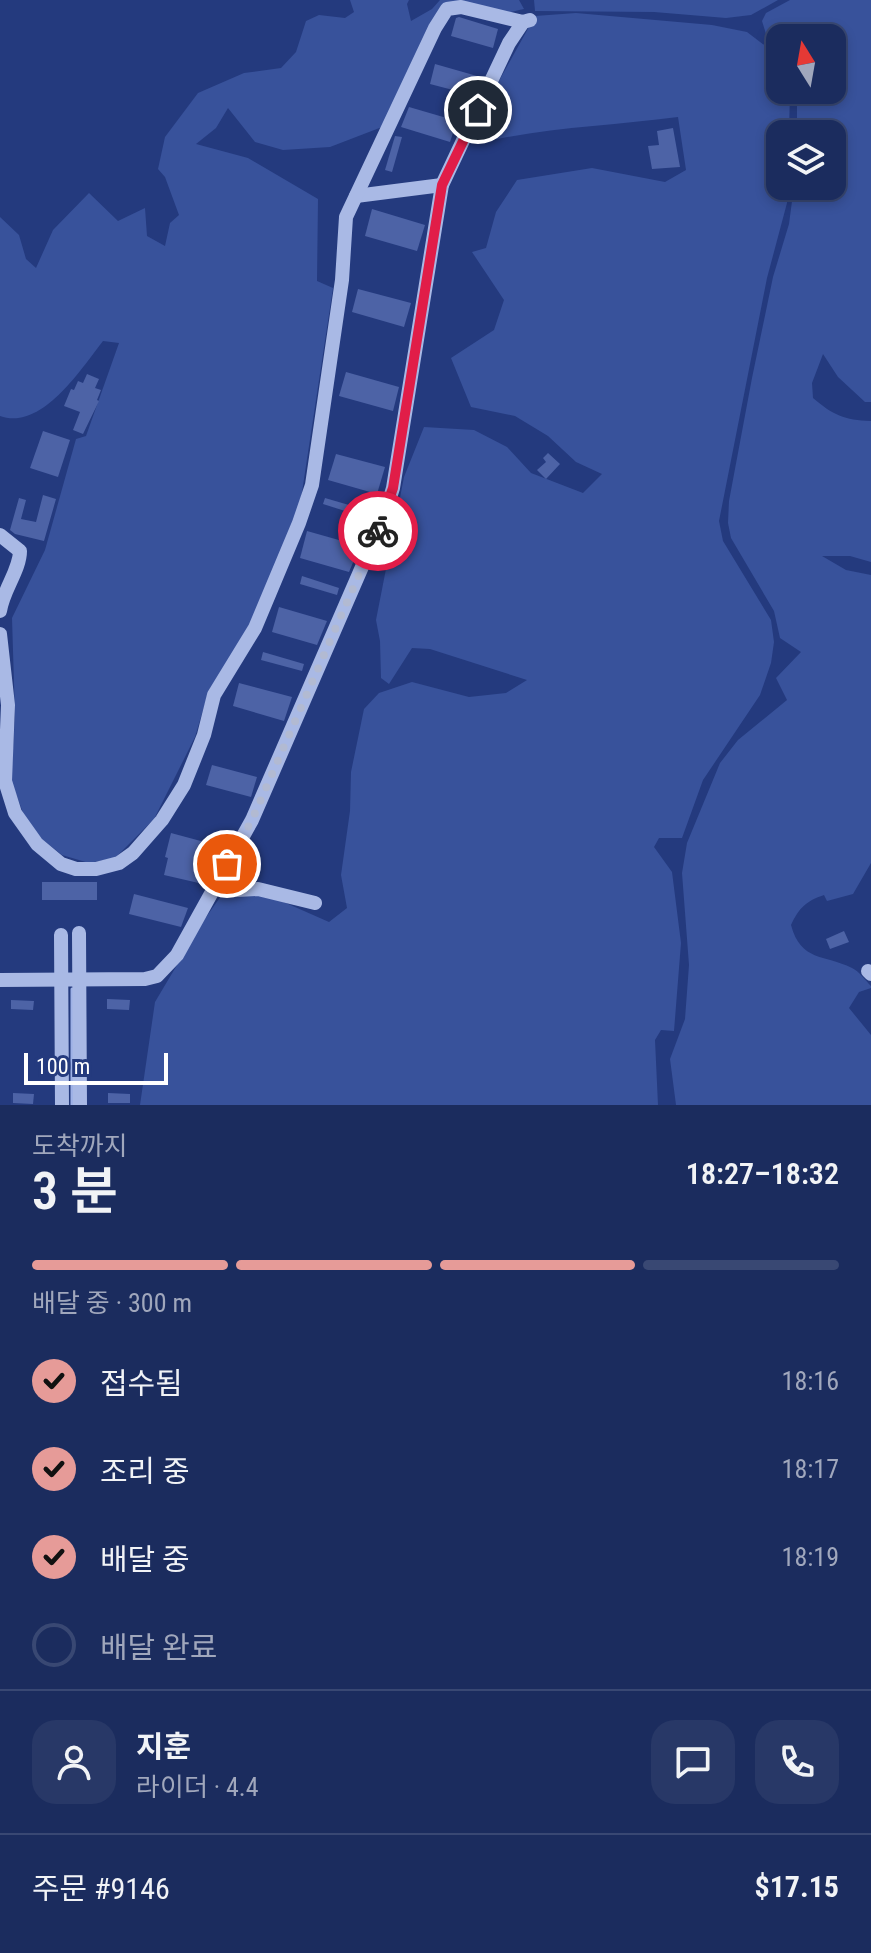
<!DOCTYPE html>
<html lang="ko">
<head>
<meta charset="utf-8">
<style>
	body { margin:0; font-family:"Roboto Condensed","Noto Sans KR",sans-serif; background:#283867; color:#f1f3f6; height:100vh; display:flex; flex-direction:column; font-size:30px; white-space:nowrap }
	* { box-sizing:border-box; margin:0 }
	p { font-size:26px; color:#a0a7bc }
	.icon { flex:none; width:44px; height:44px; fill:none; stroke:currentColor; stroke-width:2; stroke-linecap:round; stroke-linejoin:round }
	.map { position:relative; height:1105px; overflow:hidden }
	.sheet { display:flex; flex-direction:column; background:#1b2c5e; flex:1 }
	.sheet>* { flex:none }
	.needle { width:52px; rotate:349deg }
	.controls { position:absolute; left:766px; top:24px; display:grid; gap:16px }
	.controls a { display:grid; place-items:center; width:80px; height:80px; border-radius:16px; background:#1b2c5e; box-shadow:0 4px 12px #0003,0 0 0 2px #394873; font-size:40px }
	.scale { position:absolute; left:24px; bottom:20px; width:144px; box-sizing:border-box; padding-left:8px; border:4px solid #fff; border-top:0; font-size:22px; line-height:28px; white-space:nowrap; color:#fff; -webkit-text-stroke:6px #243a7e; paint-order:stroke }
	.pin { position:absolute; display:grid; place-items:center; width:68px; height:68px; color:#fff; margin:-34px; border:4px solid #fff; border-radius:50%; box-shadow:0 2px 8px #0007 }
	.courier { position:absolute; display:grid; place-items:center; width:80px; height:80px; margin:-40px; border:6px solid #e11d48; border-radius:50%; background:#fff; color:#222; box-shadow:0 2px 10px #0007 }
	.overview em { font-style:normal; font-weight:600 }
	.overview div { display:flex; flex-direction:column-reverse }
	.overview { display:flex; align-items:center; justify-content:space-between; height:136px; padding:0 32px }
	h1 { font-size:52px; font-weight:600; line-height:60px }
	.bar { display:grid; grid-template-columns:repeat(4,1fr); gap:12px 8px; align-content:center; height:96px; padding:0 32px }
	.bar i { height:10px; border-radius:6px; background:#394873 }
	.bar .current { background:#e69b98 }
	.bar p { grid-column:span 4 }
	.line { display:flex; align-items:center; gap:20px; padding:0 32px; border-top:2px solid #394873 }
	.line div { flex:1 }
	.round { display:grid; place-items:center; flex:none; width:84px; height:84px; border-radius:24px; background:#283867 }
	ol { padding:0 32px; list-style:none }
	li { display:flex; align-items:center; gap:24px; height:88px }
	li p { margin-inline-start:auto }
	li .icon { padding:8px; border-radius:50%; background:#e69b98; color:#111; stroke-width:4 }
	li:last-child { color:#a0a7bc }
	li i { width:44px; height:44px; border:4px solid #394873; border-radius:50% }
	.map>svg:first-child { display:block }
	.green { fill:#38529b }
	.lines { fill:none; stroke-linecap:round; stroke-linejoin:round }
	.stream { stroke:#9eb1e6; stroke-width:3 }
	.building { fill:#4d63a6 }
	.minor { stroke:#a9b9e5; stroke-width:14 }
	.done { stroke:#b2bad2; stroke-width:8; stroke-dasharray:0 14.4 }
	.route { stroke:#e11d48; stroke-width:10 }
</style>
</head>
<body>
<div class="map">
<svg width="871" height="1105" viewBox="0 0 871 1105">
	<rect width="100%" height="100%" fill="#243a7e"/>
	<g class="green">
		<path d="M350,0H409L407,4L411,21L432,9L440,0H519L524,9C518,10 510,13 504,13C482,13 474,0 444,4L382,127L330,147L283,150L255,142L228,108L216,128L196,144L248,158L318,199L317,281L333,288L299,512L245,637L209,690L195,737L154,819L115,858L89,863L62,855L38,836L25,818L11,781L15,716L12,618L45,550L76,439L86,436L119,343L103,341C81,369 42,431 0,416V217L19,235L26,259L36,268L53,230L89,193L118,221L145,208L147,236L165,246L170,223L179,215L165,177L158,169L165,137L198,93L244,73L281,68L296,52L306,21L319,15L345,18L354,12Z"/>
		<polygon points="534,0 778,0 751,15 726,18 654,12 535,11"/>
		<path d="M790,0H871V402H865L838,377L823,354L812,383L813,398C833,415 844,420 871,421V562L850,556H822L846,570L871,575V863L853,894L827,901L824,895C806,901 799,908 791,925C801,962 824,954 852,968C859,971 865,980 871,986V988L859,992L849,1008L871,1035V1105H676L670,1059L685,1019L689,965L682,873L687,843L720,763L738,740L787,700L776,678L801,652L780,638L774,611L731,538L728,523L729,501L752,378L773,277L789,224L794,186H832V134H797V90H832V38H780V51L766,34L762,21L766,13Z"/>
		<path d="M576,13L712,25L747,32L780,57V90H790L789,134H780V186H788L787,203L767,278L719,521L723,541L771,620L774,642L771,663L760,695L703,780L682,838H659L654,847L672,872L681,943L674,1031L661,1030L655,1040L658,1105H140L155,1002L202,923L221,896H270L329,922L347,908L341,875L350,811L351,772L364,709L379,693L412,682L469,697L506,693L527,680L430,649L412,648L389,684L381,678L380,641L376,620L404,477L424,427L474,430L507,447L531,473L583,493L602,474L576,462L548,436L515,416L471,407L451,358L494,330L504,300L472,252L486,248L496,212L517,180L592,168L665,182L686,170L678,117C618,125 557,127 497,139L484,108L535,16Z"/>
	</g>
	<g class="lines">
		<polyline class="stream" points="72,989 72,1105"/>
	</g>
	<g class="building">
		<polygon points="459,17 498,29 493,48 451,36 456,18"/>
		<polygon points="435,64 477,76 472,95 430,84"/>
		<polygon points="409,107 457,121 450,142 401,127"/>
		<polygon points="673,128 680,167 652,169 648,146 659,145 657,131"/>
		<polygon points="395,136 402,137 392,172 385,170"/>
		<polygon points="372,209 425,225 417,251 365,236"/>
		<polygon points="358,289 411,303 404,327 352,312"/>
		<polygon points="346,372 399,387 393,411 339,396"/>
		<polygon points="87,374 99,379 95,388 101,390 97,400 99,401 83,434 73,430 80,412 64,406 71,389 74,390 78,381 83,383"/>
		<polygon points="43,431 70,440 58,477 30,468"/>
		<polygon points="548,453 560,464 546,479 537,470 546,462 543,458"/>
		<polygon points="336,454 385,467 377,494 328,480"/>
		<polygon points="43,495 56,499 44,541 15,534 10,530 19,498 26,500 21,519 36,522"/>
		<polygon points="325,498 366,510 364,517 323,504"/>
		<polygon points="307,531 360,546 349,572 300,558"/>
		<polygon points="302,576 339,588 337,595 300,584"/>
		<polygon points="279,607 327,621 317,645 272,632"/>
		<polygon points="263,652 304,664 302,671 261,660"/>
		<polygon points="239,683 292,697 284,721 233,706"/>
		<polygon points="212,765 257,777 251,797 206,785"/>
		<polygon points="171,833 223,847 213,870 207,868 203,884 164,875 168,858 165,857"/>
		<rect x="42" y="882" width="55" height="18"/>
		<polygon points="134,894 188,908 181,927 129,914"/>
		<polygon points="844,931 849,942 830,949 826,939"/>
		<polygon points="107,999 130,1000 129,1010 107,1009"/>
		<polygon points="11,1000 34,1001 33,1010 11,1009"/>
		<polygon points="13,1093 34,1094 33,1104 13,1103"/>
		<polygon points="108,1093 130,1094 130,1103 108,1103"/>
	</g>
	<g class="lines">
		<g class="minor">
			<polyline points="356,196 442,185"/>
			<path d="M0,535L20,551C20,570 3,590 0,611"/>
			<polyline points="0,634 8,705 5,781 15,813 37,844 61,864 76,869 96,869 119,863 133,853 162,820 184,785 204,735 214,695 255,628 299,523 312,485 342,280 346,217 435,28 447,9 461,7 523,22 530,20"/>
			<polyline points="215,885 237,890 258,889 315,903"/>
			<polyline points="79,933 80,1105"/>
			<polyline points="61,935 62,1105"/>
			<polyline points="868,971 871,974"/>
			<polyline points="0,980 145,979 157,976 177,955 252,820 385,514 393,488 442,185 509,43 523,22"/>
		</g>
	</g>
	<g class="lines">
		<polyline class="done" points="227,864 252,820 378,531"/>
		<polyline class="route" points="378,531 393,488 442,185 478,110"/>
	</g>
</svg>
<div class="controls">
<a><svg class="needle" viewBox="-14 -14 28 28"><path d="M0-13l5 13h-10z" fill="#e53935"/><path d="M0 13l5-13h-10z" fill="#a0a7bc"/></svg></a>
<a><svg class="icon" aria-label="layers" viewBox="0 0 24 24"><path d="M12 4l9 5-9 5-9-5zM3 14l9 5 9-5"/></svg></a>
</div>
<div class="scale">100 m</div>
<div class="pin" style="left:227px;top:864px;background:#ea580c"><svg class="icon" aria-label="bag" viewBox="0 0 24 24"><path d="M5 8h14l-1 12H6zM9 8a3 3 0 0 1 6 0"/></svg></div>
<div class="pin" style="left:478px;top:110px;background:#1f2937"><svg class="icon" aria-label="home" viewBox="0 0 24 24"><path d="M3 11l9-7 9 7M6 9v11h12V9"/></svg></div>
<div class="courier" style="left:378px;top:531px"><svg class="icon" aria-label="bike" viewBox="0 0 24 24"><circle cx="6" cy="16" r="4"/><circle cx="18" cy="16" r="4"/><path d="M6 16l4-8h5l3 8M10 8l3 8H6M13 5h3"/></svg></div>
</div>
<section class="sheet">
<div class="overview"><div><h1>3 분</h1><p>도착까지</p></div><em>18:27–18:32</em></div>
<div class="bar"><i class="current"></i><i class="current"></i><i class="current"></i><i></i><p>배달 중 · 300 m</p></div>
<ol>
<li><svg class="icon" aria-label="check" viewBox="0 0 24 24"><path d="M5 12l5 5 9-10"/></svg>접수됨<p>18:16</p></li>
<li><svg class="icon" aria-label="check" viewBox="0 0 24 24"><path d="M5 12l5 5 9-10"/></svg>조리 중<p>18:17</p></li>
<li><svg class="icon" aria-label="check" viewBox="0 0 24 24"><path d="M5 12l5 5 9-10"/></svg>배달 중<p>18:19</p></li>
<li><i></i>배달 완료</li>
</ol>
<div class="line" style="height:144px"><a class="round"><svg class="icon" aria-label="person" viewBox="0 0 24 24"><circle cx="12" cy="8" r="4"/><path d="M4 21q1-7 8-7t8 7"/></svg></a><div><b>지훈</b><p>라이더 · 4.4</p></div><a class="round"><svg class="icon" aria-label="chat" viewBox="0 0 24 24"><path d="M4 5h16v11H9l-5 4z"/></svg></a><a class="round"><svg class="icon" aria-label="phone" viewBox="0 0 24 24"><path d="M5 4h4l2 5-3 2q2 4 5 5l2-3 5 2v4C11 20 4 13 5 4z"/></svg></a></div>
<div class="line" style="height:104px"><div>주문 #9146</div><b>$17.15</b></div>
</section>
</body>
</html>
